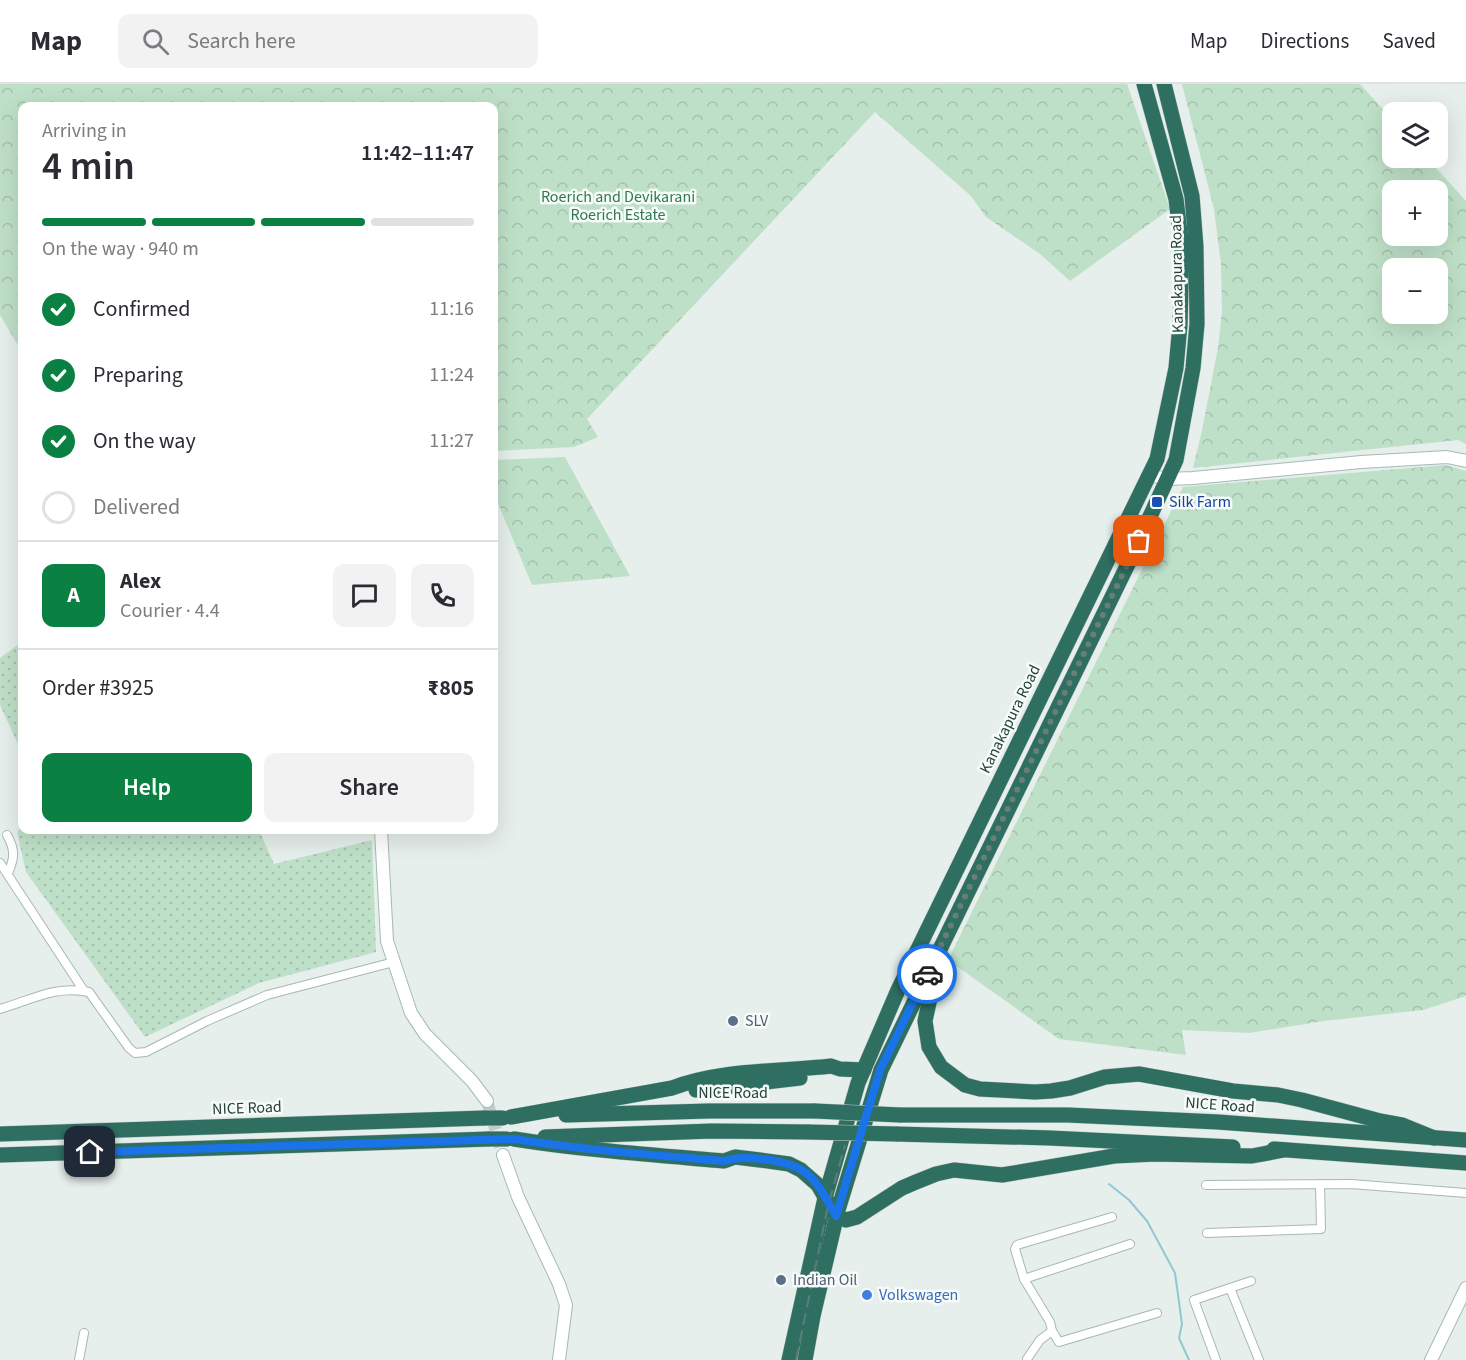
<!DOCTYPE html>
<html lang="en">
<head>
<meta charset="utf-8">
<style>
	body { margin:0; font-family:"Source Sans 3",sans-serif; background:#f2f2f3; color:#2b2b33; height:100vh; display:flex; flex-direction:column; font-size:22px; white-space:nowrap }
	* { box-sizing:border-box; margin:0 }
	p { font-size:20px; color:#7c7c81 }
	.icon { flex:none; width:33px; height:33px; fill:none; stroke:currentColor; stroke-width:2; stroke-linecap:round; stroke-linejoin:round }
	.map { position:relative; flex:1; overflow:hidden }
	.details { position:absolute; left:18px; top:18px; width:480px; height:732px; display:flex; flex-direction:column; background:#fff; border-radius:12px; box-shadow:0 6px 24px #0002 }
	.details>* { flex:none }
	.buttons { position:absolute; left:1382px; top:18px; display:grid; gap:12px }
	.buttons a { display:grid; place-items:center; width:66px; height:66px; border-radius:12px; background:#fff; box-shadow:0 6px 24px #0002; font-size:30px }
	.pin { position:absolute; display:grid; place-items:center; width:51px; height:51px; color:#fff; margin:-26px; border-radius:12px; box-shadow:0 3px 9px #0006 }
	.courier { position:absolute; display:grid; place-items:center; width:60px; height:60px; margin:-30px; border:4px solid #1a73e8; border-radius:50%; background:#fff; color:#222; box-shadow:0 2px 8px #0007 }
	.summary em { font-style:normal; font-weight:600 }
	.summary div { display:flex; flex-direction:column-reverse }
	.summary { display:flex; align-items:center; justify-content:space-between; height:102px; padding:0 24px }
	h1 { font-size:39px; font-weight:600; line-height:45px }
	.bar { display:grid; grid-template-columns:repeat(4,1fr); gap:9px 6px; align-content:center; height:72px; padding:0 24px }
	.bar i { height:8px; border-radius:4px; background:#e1e1e2 }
	.bar .current { background:#0b8043 }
	.bar p { grid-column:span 4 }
	.line { display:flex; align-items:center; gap:15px; padding:0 24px; border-top:2px solid #e1e1e2 }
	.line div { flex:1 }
	.round { display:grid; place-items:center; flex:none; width:63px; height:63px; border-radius:12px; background:#f2f2f3 }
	ol { padding:0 24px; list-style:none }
	li { display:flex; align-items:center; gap:18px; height:66px }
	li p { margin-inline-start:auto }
	li .icon { padding:6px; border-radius:50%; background:#0b8043; color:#fff; stroke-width:4 }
	li:last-child { color:#7c7c81 }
	li i { width:33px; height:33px; border:3px solid #e1e1e2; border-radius:50% }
	.action { display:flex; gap:12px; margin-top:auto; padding:12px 24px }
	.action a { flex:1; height:69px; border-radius:12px; background:#0b8043; color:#fff; font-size:24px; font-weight:600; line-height:69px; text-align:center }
	.action a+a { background:#f2f2f3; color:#2b2b33 }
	header { display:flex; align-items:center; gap:36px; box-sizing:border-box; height:84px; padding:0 30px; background:#fff; border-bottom:2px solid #e1e1e2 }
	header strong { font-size:28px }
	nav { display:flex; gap:33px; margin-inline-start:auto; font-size:21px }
	.search { width:420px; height:54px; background:#f2f2f3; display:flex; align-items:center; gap:15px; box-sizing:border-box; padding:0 21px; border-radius:12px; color:#7c7c81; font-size:22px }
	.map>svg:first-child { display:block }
	.green { fill:url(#green-dots) }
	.forest { fill:url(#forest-crowns); fill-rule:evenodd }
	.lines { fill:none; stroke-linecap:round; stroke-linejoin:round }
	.stream { stroke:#8ec9d4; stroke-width:2 }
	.secondary-tunnel { stroke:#bfccc8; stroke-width:12; stroke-dasharray:12 6; stroke-linecap:butt }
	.street-casing { stroke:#a8b8b2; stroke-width:10 }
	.secondary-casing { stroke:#a4bbb3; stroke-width:14 }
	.highway-casing { stroke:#c2cac8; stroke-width:16 }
	.street { stroke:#fff; stroke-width:8 }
	.secondary { stroke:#fff; stroke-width:12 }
	.highway { stroke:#2f6f62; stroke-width:15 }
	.rail { stroke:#5f7d75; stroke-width:2; stroke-dasharray:12 6; stroke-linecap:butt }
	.highway-bridge-casing { stroke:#c2cac8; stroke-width:16; stroke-linecap:butt }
	.highway-bridge { stroke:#2f6f62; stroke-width:15 }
	.done { stroke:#687f78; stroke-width:6; stroke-dasharray:0 10.8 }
	.route { stroke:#1a73e8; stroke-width:8 }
	.transit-dot { fill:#1a4fb4; stroke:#f7fbf9; stroke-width:2 }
	.service-dot { fill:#5c6f8a; stroke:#f7fbf9; stroke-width:2 }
	.shop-dot { fill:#3f7fe0; stroke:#f7fbf9; stroke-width:2 }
	.labels { text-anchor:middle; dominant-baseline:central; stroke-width:5; stroke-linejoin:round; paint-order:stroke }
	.park-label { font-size:16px; fill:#2d7a4b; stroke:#f7fbf9 }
	.street-label { font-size:16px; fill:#24423a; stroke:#f7fbf9 }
	.transit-label { font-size:16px; fill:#164399; stroke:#f7fbf9; text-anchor:start }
	.service-label { font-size:16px; fill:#4e5e75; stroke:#f7fbf9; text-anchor:start }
	.shop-label { font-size:16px; fill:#366cbe; stroke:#f7fbf9; text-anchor:start }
</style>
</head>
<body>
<header>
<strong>Map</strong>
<div class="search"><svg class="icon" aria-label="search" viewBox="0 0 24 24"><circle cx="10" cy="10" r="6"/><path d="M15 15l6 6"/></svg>Search here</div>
<nav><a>Map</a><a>Directions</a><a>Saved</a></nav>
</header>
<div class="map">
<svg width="1466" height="1276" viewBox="0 0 1466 1276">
	<defs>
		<pattern id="green-dots" width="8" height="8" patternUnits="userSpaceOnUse" patternTransform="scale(1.5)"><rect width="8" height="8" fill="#bfe0c8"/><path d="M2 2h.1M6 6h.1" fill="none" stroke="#a4c1ad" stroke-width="1.8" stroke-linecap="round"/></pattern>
		<pattern id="forest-crowns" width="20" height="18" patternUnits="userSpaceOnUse" patternTransform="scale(1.5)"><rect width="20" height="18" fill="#bfe0c8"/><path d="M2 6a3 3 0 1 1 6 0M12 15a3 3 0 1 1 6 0" fill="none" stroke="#a4c1ad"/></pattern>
	</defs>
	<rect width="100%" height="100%" fill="#e6efeb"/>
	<g class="green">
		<polygon points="22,558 22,669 0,621 0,574"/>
		<polygon points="22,742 22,746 259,746 274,780 372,756 376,868 259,899 145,953 26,788 17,748"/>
	</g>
	<g class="forest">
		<polygon points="0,0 1127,0 1170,125 1070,197 1040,170 986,133 971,112 875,28 587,335 598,353 574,363 494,367 494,22 22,22 22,268 0,231"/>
		<path d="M1182,0H1360L1392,35V74H1427L1466,117V360L1458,356L1193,384L1201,351L1218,264L1222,227L1221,180L1214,125ZM1437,106V152H1392V106ZM1392,184H1437V230H1392Z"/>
		<polygon points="565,373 630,492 532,501 494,410 494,376"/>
		<polygon points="1446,381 1466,387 1466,912 1423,926 1324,937 1249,949 1182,946 1186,971 1059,955 948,876 1183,403"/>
	</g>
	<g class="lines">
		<polyline class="stream" points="1109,1100 1129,1116 1147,1137 1175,1189 1182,1240 1179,1254 1189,1276"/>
		<polyline class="secondary-tunnel" points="487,1017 503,1071"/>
		<defs>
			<g id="street">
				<path d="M7,751C15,765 15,774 8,789"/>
				<polyline points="0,779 84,907"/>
				<path d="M0,925C32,916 54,901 89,908L129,964L135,969L146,968L207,937L267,911L394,878"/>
				<polyline points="1206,1101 1351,1100 1466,1109"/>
				<polyline points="1207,1149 1321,1145 1320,1100"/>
				<polyline points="1024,1195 1130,1160"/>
				<polyline points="1230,1204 1259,1276"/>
				<polyline points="1052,1247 1059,1258 1157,1229"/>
				<polyline points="1027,1275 1040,1256 1052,1247 1050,1238 1024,1195 1015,1165 1017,1161 1112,1133"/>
				<polyline points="79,1276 84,1249"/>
				<polyline points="1216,1276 1194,1216 1251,1197"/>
			</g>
			<g id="secondary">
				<polyline points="1150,391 1167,395 1193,394 1361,378 1447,373 1466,377"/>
				<polyline points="381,746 387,857 411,929 425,950 472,997 487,1017"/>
				<polyline points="503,1071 518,1113 559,1200 566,1221 559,1276"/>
				<polyline points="1431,1276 1466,1204"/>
			</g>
			<g id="highway">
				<polyline points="920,906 930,914 925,937 929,963 941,983 965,1001 980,1005 1035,1008 1051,1007 1070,1004 1105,993 1139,990 1233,1007 1278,1011 1302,1016 1380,1037 1402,1041 1434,1054"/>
				<polyline points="696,1006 800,994"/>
				<polyline points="566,1031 709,1027 815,1027"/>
				<polyline points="900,1031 1068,1031 1218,1038 1466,1056"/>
				<path d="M511,1033L672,1004C722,985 779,988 831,982L840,985L864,986"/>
				<polyline points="0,1050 485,1034"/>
				<polyline points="896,1050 1050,1054 1233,1063"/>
				<polyline points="545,1053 712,1047 809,1048"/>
				<path d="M514,1055C584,1066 654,1071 724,1077L735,1073L760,1076L789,1080L801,1086L818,1101L836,1132L846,1136L857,1133L902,1104L916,1098L936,1090L954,1086L1002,1091L1114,1072L1155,1070L1252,1072L1284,1066"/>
				<polyline points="1274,1065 1466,1079"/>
				<polyline points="0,1071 489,1055"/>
				<polyline points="789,1276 825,1114 858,999 898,906 1157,375 1176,284 1180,241 1182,165 1176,115 1144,0"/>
				<polyline points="805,1276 813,1232 838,1126 881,986 1130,476 1176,376 1193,284 1197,240 1196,163 1192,112 1164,0"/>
			</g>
		</defs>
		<use href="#street" class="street-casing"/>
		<use href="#secondary" class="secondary-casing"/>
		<use href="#highway" class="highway-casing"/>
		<use href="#street" class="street"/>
		<use href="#secondary" class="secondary"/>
		<use href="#highway" class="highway"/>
		<polyline class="rail" points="796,1276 828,1122 845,1061"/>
		<defs>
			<g id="highway-bridge">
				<polyline points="815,1027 900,1031"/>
				<polyline points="485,1034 503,1034"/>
				<polyline points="809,1048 896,1050"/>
				<polyline points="489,1055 507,1055"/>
			</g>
		</defs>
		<use href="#highway-bridge" class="highway-bridge-casing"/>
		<use href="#highway-bridge" class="highway-bridge"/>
	</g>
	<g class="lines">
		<polyline class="done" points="927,890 1139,457"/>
		<path class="route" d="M90,1068L514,1055C584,1066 654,1071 724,1077C743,1070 790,1076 806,1089C820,1100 827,1117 836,1132L880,986L927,890"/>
	</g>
	<rect class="transit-dot" x="1151" y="412" width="12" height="12" rx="3"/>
	<g class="service-dot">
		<circle cx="733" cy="937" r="6"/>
		<circle cx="781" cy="1196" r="6"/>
	</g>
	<circle class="shop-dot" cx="867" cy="1211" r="6"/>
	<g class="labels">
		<g class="park-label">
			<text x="618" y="113">Roerich and Devikarani<tspan x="618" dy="18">Roerich Estate</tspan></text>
		</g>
		<g class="street-label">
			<text transform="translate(1177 190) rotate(-91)">Kanakapura Road</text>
			<text transform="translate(1010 635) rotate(-64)">Kanakapura Road</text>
			<text x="733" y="1009">NICE Road</text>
			<text transform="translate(1220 1021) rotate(4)">NICE Road</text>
			<text transform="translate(247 1024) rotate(-2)">NICE Road</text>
		</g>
		<g class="transit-label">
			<text x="1169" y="418">Silk Farm</text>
		</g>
		<g class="service-label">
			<text x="745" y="937">SLV</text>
			<text x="793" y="1196">Indian Oil</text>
		</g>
		<g class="shop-label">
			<text x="879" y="1211">Volkswagen</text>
		</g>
	</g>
</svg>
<div class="buttons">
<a><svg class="icon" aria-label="layers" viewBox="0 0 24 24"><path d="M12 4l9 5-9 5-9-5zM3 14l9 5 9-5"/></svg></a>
<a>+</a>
<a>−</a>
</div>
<div class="pin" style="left:1139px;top:457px;background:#ea580c"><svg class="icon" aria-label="bag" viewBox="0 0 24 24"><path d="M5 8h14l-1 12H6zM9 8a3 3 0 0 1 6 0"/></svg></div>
<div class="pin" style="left:90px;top:1068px;background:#1f2937"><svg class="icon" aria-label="home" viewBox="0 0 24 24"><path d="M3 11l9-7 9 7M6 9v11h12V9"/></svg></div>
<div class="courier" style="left:927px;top:890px"><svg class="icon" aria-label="car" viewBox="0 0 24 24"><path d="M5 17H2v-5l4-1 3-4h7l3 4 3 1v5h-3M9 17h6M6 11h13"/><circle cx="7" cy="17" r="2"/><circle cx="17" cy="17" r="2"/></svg></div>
<section class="details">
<div class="summary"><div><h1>4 min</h1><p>Arriving in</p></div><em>11:42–11:47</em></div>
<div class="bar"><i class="current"></i><i class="current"></i><i class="current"></i><i></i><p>On the way · 940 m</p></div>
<ol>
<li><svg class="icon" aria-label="check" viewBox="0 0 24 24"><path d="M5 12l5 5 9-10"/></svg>Confirmed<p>11:16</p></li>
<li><svg class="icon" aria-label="check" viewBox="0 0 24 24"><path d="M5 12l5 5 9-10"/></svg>Preparing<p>11:24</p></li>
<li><svg class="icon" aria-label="check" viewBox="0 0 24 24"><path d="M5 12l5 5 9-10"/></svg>On the way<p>11:27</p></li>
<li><i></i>Delivered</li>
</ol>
<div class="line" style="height:108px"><b class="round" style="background:#0b8043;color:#fff">A</b><div><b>Alex</b><p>Courier · 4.4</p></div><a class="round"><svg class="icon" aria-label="chat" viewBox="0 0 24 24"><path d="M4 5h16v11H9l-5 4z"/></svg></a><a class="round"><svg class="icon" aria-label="phone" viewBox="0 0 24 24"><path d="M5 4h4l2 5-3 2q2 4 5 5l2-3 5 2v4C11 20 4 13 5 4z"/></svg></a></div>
<div class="line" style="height:78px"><div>Order #3925</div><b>₹805</b></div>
<div class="action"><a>Help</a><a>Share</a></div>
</section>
</div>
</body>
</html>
